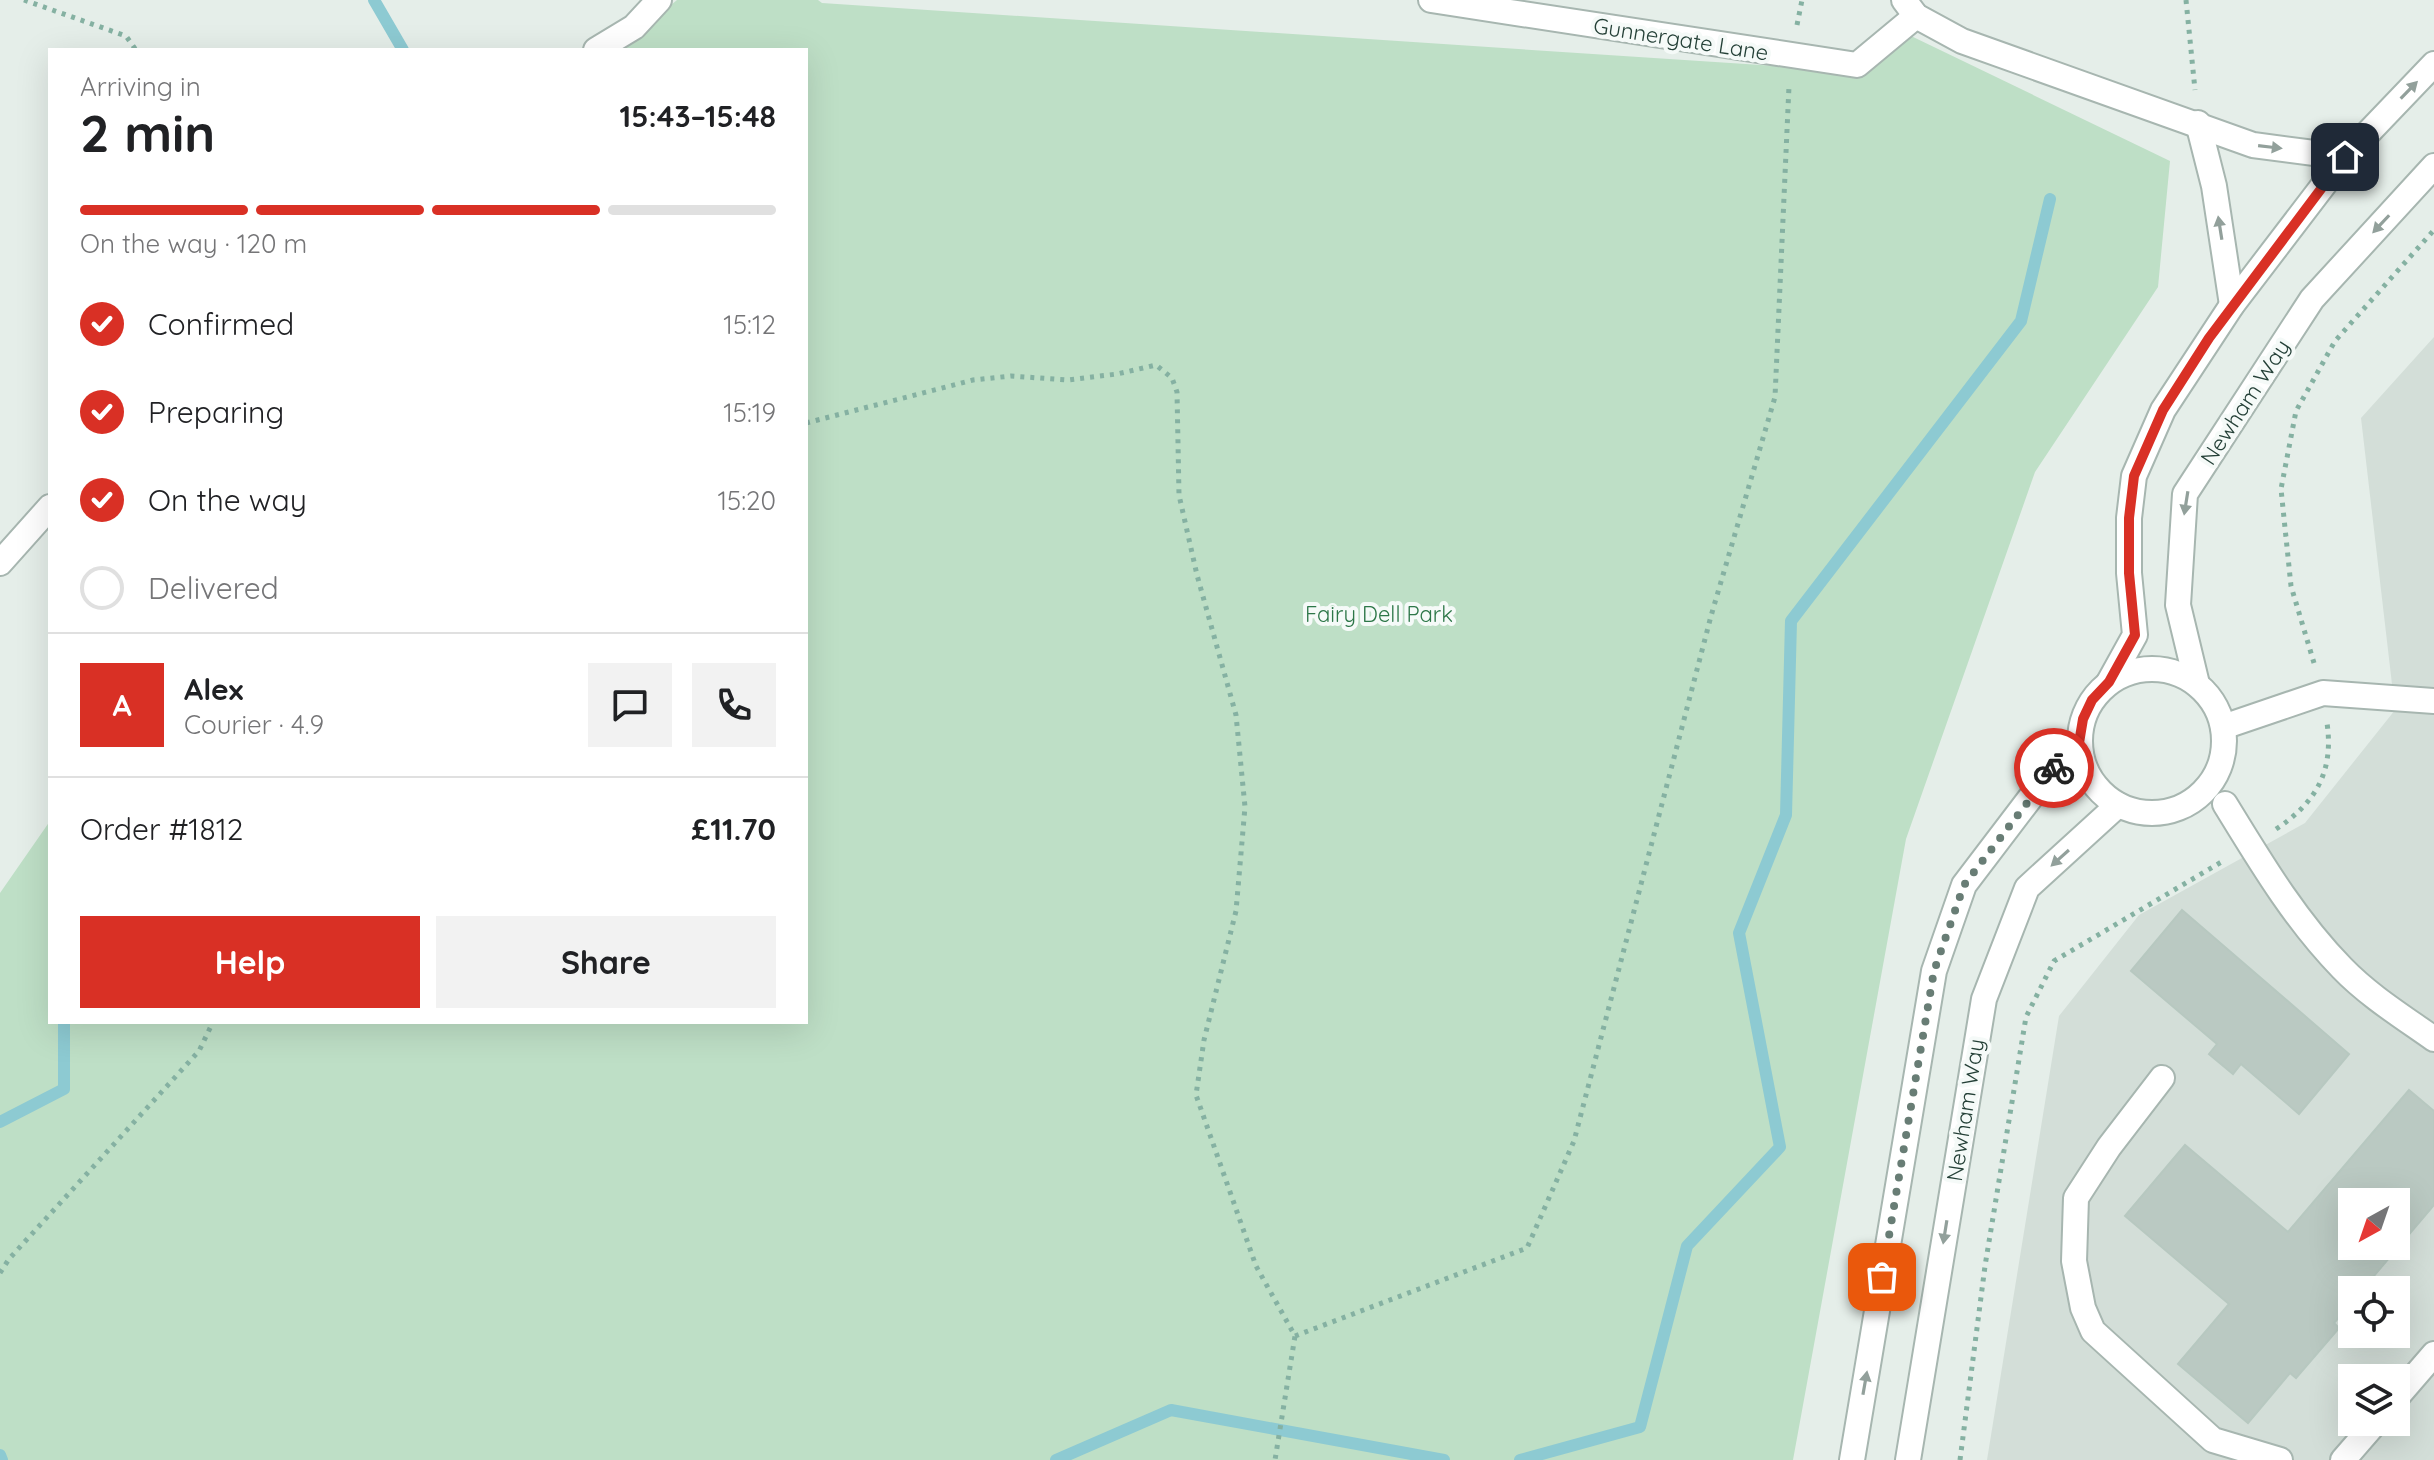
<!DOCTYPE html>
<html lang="en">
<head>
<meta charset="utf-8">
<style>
	body { margin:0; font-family:Quicksand,sans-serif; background:#f2f2f2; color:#202124; height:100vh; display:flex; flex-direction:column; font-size:30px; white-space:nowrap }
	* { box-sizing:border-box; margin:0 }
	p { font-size:26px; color:#757577 }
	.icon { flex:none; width:44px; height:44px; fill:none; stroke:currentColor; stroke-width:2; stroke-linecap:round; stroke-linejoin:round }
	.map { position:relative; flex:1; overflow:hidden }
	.side { position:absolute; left:48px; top:48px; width:760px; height:976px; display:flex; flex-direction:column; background:#fff; border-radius:0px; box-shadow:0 8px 32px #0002 }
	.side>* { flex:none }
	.needle { width:52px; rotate:220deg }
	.fabs { position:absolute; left:2338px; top:1188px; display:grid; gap:16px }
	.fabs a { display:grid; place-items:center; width:72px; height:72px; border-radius:0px; background:#fff; box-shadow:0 8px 32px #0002; font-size:40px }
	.pin { position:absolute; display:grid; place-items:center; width:68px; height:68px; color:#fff; margin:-34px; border-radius:16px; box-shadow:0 4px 12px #0006 }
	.courier { position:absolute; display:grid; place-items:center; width:80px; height:80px; margin:-40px; border:6px solid #d93025; border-radius:50%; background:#fff; color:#222; box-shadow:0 2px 10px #0007 }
	.summary em { font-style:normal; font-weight:800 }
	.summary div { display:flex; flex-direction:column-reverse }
	.summary { display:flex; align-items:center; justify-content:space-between; height:136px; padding:0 32px }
	h1 { font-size:52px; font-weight:800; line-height:60px }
	.bar { display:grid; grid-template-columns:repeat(4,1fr); gap:12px 8px; align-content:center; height:96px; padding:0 32px }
	.bar i { height:10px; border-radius:6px; background:#e0e0e0 }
	.bar .selected { background:#d93025 }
	.bar p { grid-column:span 4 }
	.line { display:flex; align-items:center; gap:20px; padding:0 32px; border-top:2px solid #e0e0e0 }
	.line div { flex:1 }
	.round { display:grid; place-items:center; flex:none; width:84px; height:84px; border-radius:0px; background:#f2f2f2 }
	ol { padding:0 32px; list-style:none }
	li { display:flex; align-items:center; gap:24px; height:88px }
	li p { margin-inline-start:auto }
	li .icon { padding:8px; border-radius:50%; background:#d93025; color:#fff; stroke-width:4 }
	li:last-child { color:#757577 }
	li i { width:44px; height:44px; border:4px solid #e0e0e0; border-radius:50% }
	.primary-button { display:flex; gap:16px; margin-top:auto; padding:16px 32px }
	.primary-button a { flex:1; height:92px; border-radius:0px; background:#d93025; color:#fff; font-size:32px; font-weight:800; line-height:92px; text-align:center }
	.primary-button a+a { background:#f2f2f2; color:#202124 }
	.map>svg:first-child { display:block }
	.built { fill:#d3ded8; fill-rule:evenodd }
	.green { fill:#bedfc6 }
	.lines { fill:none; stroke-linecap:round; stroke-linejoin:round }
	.stream { stroke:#8dcad2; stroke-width:12 }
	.building { fill:#bac9c2; stroke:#b7c8c0; stroke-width:2; fill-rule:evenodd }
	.minor-casing { stroke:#a7b6b0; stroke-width:28 }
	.path { stroke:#85b1a2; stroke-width:5; stroke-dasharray:4 6; stroke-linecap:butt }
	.minor { stroke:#fff; stroke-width:24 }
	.oneway { fill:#92a09b }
	.done { stroke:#687d75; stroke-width:8; stroke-dasharray:0 14.4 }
	.route { stroke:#d93025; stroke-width:10 }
	.labels { text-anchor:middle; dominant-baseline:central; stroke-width:8; stroke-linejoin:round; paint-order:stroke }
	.street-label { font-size:22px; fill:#244037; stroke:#f5faf8 }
	.park-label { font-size:22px; fill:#2d7748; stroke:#f5faf8 }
</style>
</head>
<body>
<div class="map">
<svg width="2434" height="1460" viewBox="0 0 2434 1460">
	<rect width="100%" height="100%" fill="#e5eee9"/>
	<path class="built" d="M2434,337V1460H1987L2059,1016L2139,915L2305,823L2395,710L2361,418ZM2352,1202H2396V1246H2352ZM2352,1290H2396V1334H2352ZM2352,1378H2396V1422H2352Z"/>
	<polygon class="green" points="677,0 818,0 822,3 1866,72 1909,35 2170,161 2158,287 2035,472 1906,839 1793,1460 0,1460 0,893 50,821 50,1022 806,1022 806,50 618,50"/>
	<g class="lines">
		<g class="stream">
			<polyline points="374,0 403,50"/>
			<polyline points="0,1122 64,1089 64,1022"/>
			<polyline points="0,1455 2,1460"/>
			<polyline points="1056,1460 1171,1410 1444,1460"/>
			<polyline points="1520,1460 1640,1427 1687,1246 1780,1147 1739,933 1786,815 1791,621 2021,321 2050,199"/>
		</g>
	</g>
	<g class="building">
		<polygon points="2182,910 2349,1054 2299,1114 2241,1064 2233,1074 2209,1054 2217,1044 2131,971"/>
		<path d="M2409,1090L2434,1111V1205L2362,1290H2352V1302L2334,1323L2339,1328L2296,1378L2290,1373L2248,1423L2178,1364L2229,1304L2125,1216L2185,1145L2288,1232ZM2352,1202H2396V1246H2352Z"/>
	</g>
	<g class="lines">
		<defs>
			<g id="minor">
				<polyline points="1431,0 1857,65 1916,16"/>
				<polyline points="1904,0 1916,16 1962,41 2253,145 2345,157"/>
				<polyline points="596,50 634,27 659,0"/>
				<polyline points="2198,123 2214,186 2232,305"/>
				<polyline points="0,563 50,507"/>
				<circle cx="2152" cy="741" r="72"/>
				<polyline points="2109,682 2135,635 2129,573 2129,518 2134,476 2163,410 2232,305 2345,157 2434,64"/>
				<polyline points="2197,684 2178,605 2185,494 2312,299 2434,166"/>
				<polyline points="2223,727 2323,693 2434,701"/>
				<path d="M2225,804C2260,861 2295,920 2342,968C2369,996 2403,1017 2434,1039"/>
				<polyline points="2162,1078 2109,1147 2076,1198 2074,1261 2083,1308 2093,1331 2213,1440 2280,1460"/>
				<polyline points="2396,1398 2434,1354"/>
				<polyline points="1852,1460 1934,971 1964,885 2053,768 2079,743"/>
				<polyline points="1908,1460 1984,999 2027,888 2118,805"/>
				<polyline points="2343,1460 2376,1422"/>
			</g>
		</defs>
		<use href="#minor" class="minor-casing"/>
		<g class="path">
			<polyline points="24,0 126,36 136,50"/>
			<polyline points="2186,0 2195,90"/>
			<polyline points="1797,25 1802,0"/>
			<polyline points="806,423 973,380 1011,376 1068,380 1117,374 1156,365 1172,378 1177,392 1179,495 1197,575 1236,715 1245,807 1236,911 1204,1040 1196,1095 1256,1266 1295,1336 1275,1460"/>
			<polyline points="2314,663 2291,586 2281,489 2296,411 2335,341 2434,230"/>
			<path d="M2276,829C2316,803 2334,771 2327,723"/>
			<polyline points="0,1273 9,1259 199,1051 213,1022"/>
			<polyline points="1295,1336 1527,1248 1574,1141 1711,616 1775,397 1789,86"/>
			<polyline points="1960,1460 1985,1266 2026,1017 2054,961 2223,861"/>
		</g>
		<use href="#minor" class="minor"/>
	</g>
	<defs><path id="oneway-solid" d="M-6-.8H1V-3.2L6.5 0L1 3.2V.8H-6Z" transform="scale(2)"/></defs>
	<g class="oneway">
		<use href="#oneway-solid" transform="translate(2409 90) rotate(-46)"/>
		<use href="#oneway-solid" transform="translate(2270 147) rotate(7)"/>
		<use href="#oneway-solid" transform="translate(2381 224) rotate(133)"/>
		<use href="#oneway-solid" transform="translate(2220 228) rotate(-99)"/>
		<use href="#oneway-solid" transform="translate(2186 503) rotate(99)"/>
		<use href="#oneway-solid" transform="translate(2060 858) rotate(138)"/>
		<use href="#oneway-solid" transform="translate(1945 1232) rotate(99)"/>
		<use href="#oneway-solid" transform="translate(1865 1383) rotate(-80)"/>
	</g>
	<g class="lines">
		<polyline class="done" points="1882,1277 1934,971 1964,885 2054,768"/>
		<polyline class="route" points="2054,768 2079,743 2083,719 2092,700 2109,682 2135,635 2129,573 2129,518 2134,476 2163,410 2209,338 2345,157"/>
	</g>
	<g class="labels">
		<g class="street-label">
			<text transform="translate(1681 39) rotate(9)">Gunnergate Lane</text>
			<text transform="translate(2245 402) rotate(-57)">Newham Way</text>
			<text transform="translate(1965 1110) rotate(-81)">Newham Way</text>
		</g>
		<g class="park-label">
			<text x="1379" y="614">Fairy Dell Park</text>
		</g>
	</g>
</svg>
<div class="fabs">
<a><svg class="needle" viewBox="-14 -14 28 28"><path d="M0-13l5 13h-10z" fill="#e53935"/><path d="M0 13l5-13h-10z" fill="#757577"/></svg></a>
<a><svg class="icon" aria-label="locate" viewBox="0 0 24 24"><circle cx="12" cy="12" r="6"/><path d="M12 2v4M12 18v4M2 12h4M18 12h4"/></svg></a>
<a><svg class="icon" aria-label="layers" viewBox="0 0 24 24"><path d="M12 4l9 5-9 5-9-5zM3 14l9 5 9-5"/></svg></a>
</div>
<div class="pin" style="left:1882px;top:1277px;background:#ea580c"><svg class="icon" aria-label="bag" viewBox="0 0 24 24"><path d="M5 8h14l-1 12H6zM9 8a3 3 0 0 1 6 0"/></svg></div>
<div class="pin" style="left:2345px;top:157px;background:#1f2937"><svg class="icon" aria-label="home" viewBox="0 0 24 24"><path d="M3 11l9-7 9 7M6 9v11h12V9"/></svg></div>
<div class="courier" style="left:2054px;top:768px"><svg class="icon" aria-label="bike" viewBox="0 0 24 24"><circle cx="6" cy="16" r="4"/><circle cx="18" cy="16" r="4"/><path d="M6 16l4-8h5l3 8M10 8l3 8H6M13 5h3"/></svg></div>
<section class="side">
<div class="summary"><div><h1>2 min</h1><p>Arriving in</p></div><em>15:43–15:48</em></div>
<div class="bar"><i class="selected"></i><i class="selected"></i><i class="selected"></i><i></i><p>On the way · 120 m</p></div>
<ol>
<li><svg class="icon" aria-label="check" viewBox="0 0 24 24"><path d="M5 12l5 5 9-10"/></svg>Confirmed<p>15:12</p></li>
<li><svg class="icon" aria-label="check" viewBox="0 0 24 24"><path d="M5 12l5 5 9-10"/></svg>Preparing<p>15:19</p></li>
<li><svg class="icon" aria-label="check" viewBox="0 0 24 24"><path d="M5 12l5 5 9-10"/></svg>On the way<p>15:20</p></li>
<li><i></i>Delivered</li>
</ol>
<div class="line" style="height:144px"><b class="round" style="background:#d93025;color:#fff">A</b><div><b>Alex</b><p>Courier · 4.9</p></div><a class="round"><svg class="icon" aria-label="chat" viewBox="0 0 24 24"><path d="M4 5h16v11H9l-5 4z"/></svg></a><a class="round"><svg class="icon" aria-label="phone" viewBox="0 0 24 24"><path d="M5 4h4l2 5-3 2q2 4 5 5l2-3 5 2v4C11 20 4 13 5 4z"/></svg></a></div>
<div class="line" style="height:104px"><div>Order #1812</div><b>£11.70</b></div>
<div class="primary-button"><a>Help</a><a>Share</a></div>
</section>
</div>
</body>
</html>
